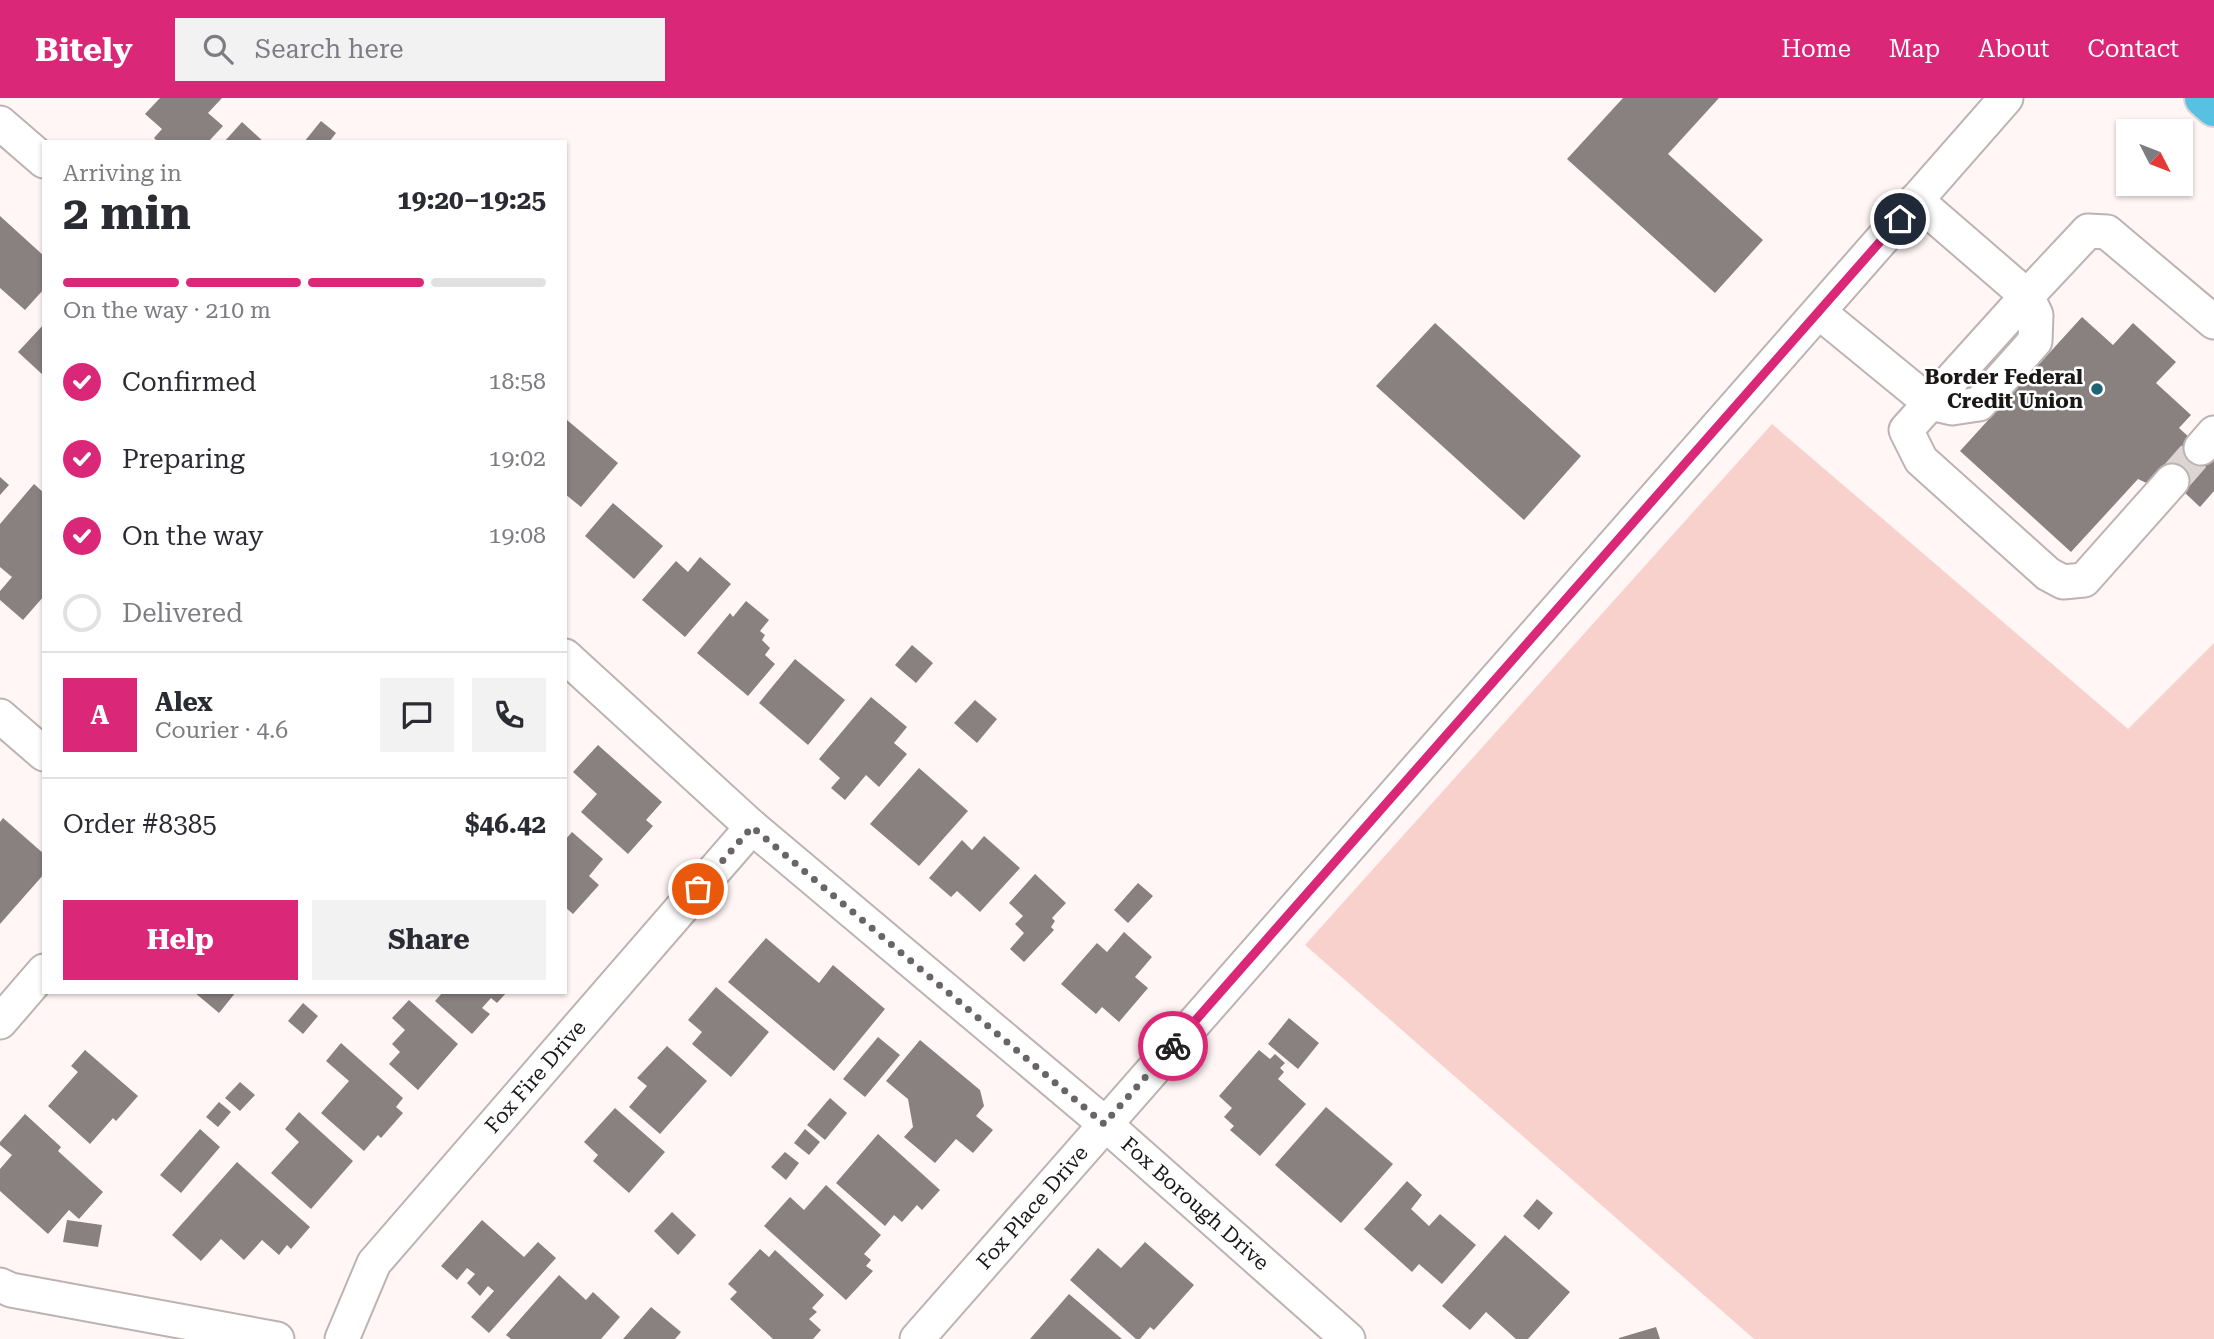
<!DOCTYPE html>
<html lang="en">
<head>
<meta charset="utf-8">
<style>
	body { margin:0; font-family:"Roboto Serif",serif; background:#f2f2f3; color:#2b2b33; height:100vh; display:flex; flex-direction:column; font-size:26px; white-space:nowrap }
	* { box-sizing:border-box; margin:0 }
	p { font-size:23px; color:#7c7c81 }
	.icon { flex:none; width:38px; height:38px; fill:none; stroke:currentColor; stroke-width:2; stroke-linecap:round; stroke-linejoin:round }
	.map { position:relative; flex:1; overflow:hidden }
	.panel { position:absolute; left:42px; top:42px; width:525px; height:854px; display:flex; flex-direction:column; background:#fff; border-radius:0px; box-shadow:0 2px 5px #0004 }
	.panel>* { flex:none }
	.needle { width:46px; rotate:132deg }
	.buttons { position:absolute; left:2116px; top:21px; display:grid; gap:14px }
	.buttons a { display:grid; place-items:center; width:77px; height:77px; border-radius:0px; background:#fff; box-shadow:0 2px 5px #0004; font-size:35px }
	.pin { position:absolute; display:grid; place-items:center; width:60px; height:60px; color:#fff; margin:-30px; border:4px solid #fff; border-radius:50%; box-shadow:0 2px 7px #0007 }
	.courier { position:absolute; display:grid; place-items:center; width:70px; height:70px; margin:-35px; border:5px solid #db2777; border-radius:50%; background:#fff; color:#222; box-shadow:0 2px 9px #0007 }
	.headline em { font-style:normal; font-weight:700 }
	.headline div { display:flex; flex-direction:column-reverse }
	.headline { display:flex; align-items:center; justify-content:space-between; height:119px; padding:0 21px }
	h1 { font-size:46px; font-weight:700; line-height:52px }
	.bar { display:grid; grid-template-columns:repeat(4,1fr); gap:10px 7px; align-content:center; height:84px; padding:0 21px }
	.bar i { height:9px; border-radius:5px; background:#e1e1e2 }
	.bar .active { background:#db2777 }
	.bar p { grid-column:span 4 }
	.line { display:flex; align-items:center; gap:18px; padding:0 21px; border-top:2px solid #e1e1e2 }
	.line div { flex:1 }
	.round { display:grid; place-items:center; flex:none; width:74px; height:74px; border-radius:0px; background:#f2f2f3 }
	ol { padding:0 21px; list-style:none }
	li { display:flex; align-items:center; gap:21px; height:77px }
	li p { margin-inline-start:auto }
	li .icon { padding:7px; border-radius:50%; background:#db2777; color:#fff; stroke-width:4 }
	li:last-child { color:#7c7c81 }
	li i { width:38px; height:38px; border:4px solid #e1e1e2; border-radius:50% }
	.action { display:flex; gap:14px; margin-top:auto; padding:14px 21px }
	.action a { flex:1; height:80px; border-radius:0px; background:#db2777; color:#fff; font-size:28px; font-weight:700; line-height:80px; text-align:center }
	.action a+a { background:#f2f2f3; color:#2b2b33 }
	header { display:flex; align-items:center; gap:42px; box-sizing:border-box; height:98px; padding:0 35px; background:#db2777; color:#fff }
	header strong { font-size:33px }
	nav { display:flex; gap:38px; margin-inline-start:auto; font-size:24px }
	.search { width:490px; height:63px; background:#f2f2f3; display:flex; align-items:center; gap:18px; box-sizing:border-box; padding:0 24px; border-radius:0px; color:#7c7c81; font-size:26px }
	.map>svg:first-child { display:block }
	.green { fill:#f9d1cc }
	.building { fill:#898180 }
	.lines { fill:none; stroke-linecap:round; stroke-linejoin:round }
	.minor-tunnel { stroke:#ddd5d4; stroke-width:33; stroke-dasharray:33 17; stroke-linecap:butt }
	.minor-casing { stroke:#bcb3b2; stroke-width:37 }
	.highway-casing { stroke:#d6d5d5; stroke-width:42 }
	.minor { stroke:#fff; stroke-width:33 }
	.highway { stroke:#57c0e3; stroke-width:38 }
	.done { stroke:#6a6565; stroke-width:7; stroke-dasharray:0 12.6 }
	.route { stroke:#db2777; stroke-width:9 }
	.poi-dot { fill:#226277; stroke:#fff; stroke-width:2.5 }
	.labels { text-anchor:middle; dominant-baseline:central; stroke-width:5; stroke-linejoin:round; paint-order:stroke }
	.poi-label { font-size:21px; font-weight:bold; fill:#1a1717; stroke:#fff; text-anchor:end }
	.street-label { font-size:21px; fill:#1a1717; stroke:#fff }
</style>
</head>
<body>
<header>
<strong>Bitely</strong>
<div class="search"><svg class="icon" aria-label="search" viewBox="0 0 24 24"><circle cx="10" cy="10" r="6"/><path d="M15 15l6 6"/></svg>Search here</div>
<nav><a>Home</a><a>Map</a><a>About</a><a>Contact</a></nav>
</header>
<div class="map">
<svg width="2214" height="1241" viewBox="0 0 2214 1241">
	<rect width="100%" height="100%" fill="#fff6f5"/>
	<polygon class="green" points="1772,326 2128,631 2214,545 2214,1241 1754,1241 1305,847"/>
	<g class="building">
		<polygon points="160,0 222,0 208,15 223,28 208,44 158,44 154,40 162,31 145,16"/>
		<polygon points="1623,0 1719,0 1668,56 1763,142 1715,195 1567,61"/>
		<polygon points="321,23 336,35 329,44 304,44"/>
		<polygon points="242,24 264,44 224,44"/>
		<polygon points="0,118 44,158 44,191 25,212 0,190"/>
		<polygon points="2082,219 2113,247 2133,225 2176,264 2156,285 2191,317 2179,330 2214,362 2214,393 2200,409 2167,378 2157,390 2138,381 2071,454 1960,353"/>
		<polygon points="1435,225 1581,358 1524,422 1376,288"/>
		<polygon points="44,226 44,278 18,254"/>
		<polygon points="567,322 618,365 581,409 565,396"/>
		<polygon points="0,379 9,387 0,397"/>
		<polygon points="34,386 44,395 44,498 23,522 0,502 0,493 12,479 0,469 0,426"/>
		<polygon points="613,405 663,448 634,481 585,438"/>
		<polygon points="700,459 731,486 685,539 642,502 676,463 688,474"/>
		<polygon points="746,503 769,522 760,533 765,537 762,542 770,550 765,557 775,566 748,598 697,555 730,515 733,519"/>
		<polygon points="912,547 933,565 916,585 895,567"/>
		<polygon points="795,561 845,602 808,647 759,605"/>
		<polygon points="871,599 907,629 894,645 907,656 879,689 866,677 845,702 831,690 840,680 819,661"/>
		<polygon points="975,602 997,621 977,645 954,625"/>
		<polygon points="598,647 662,704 646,722 653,728 628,756 581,714 597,696 573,674"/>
		<polygon points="919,670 968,713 919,768 870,726"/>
		<polygon points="3,720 44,756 44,776 0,826 0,724"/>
		<polygon points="572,734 603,761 589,778 599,787 573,816 565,809 565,742"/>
		<polygon points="984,738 1020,770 980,814 957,793 951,799 929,780 962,742 972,752"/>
		<polygon points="1035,776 1066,805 1052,820 1055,823 1051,829 1054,832 1024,864 1010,851 1024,835 1015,826 1023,818 1009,805"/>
		<polygon points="1138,785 1153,798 1128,825 1114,812"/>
		<polygon points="1124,834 1152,859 1135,879 1148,890 1119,924 1102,909 1096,916 1061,886 1097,845 1107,854"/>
		<polygon points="766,840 819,885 833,867 885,911 834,973 728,884"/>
		<polygon points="716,889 769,934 731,979 692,946 702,934 688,922"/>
		<polygon points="194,894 236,894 219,915"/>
		<polygon points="443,894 507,894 497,905 491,900 482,910 490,916 472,936 435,903"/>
		<polygon points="409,902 458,946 418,992 389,966 400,954 392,946 405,932 392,920"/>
		<polygon points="303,905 318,918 303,936 288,923"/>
		<polygon points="1289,920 1319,945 1298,971 1268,946"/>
		<polygon points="878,939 900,957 865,999 843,981"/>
		<polygon points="920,942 980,992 984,1008 976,1018 993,1032 973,1055 956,1041 935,1065 904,1039 913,1029 908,1001 886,983"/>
		<polygon points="341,945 403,1000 396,1009 403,1015 381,1040 378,1037 364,1053 321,1015 349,983 326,963"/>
		<polygon points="667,948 707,983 660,1036 629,1009 647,988 637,980"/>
		<polygon points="85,952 138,998 116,1023 113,1020 90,1046 48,1008 78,974 71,968"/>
		<polygon points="1259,952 1270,961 1275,956 1285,965 1280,970 1284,974 1278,981 1306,1006 1260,1058 1230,1032 1234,1028 1224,1019 1232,1010 1219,998"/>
		<polygon points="240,984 255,997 240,1013 225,1000"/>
		<polygon points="830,1000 847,1015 825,1042 807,1027"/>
		<polygon points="219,1004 231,1014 218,1029 206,1019"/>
		<polygon points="1326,1009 1393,1066 1341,1125 1275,1067"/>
		<polygon points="615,1010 665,1054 629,1095 593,1063 598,1057 584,1044"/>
		<polygon points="299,1014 353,1063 311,1111 271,1075 299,1044 285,1031"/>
		<polygon points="25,1016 61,1049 58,1053 103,1094 79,1121 69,1112 48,1136 0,1093 0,1071 12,1057 0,1047 0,1044"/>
		<polygon points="200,1031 220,1049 181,1095 160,1077"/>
		<polygon points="805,1031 820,1044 809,1057 794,1045"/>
		<polygon points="878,1036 940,1092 922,1112 917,1107 902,1124 894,1117 885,1128 836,1085"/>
		<polygon points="785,1054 799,1065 786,1082 771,1069"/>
		<polygon points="237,1064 310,1129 291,1151 287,1147 279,1157 262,1142 244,1162 221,1141 201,1163 172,1137"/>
		<polygon points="1407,1083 1422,1097 1411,1111 1429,1128 1440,1116 1476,1147 1442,1186 1419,1166 1412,1174 1364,1131"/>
		<polygon points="826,1087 881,1137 864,1156 871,1162 866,1168 873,1173 846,1202 764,1128 790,1099 804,1112"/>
		<polygon points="1537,1101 1553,1115 1539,1132 1523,1118"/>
		<polygon points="672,1114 696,1137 678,1157 654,1133"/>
		<polygon points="67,1122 102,1127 98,1149 63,1144"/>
		<polygon points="482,1122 524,1159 538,1144 556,1160 489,1235 471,1219 494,1193 488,1188 480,1198 467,1185 475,1176 467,1170 457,1182 441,1168"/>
		<polygon points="1505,1137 1570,1194 1528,1241 1516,1241 1486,1214 1470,1232 1442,1208"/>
		<polygon points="1145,1144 1194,1187 1154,1232 1150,1229 1140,1241 1136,1241 1070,1182 1098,1150 1121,1170"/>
		<polygon points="760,1151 769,1159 775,1152 824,1197 812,1210 817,1214 809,1221 821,1232 813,1241 773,1241 730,1201 737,1194 728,1186"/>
		<polygon points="559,1177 586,1202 593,1194 620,1219 601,1241 511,1241 506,1237"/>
		<polygon points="1069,1196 1122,1241 1030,1241"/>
		<polygon points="651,1209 681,1234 675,1241 623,1241"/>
		<polygon points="1656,1229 1660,1241 1619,1241 1619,1240"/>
	</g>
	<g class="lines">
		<polyline class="minor-tunnel" points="2172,383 2201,350"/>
		<defs>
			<g id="minor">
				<polyline points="0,25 44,63"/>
				<polyline points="1916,102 2027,198 2088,133 2107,134 2214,224"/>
				<polyline points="1819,214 1930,305 1952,310 1979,306 2035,243 2036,217 2027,198 1906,332 1921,362 2048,476 2063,484 2084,482 2172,383"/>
				<polyline points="2201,350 2214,335"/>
				<path id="s1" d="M565,558L752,729L1104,1025L1348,1241"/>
				<polyline points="0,618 44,656"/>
				<polyline points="0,924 44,873"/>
				<polyline points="0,1187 11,1192 277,1241"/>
				<path id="s2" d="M342,1241L374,1165L752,729"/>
				<path id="s3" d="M917,1241L2006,0"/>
			</g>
			<polyline id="highway" points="2204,0 2214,9"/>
		</defs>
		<use href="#minor" class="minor-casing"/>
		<use href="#highway" class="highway-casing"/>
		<use href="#minor" class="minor"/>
		<use href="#highway" class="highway"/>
	</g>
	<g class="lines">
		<polyline class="done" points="698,791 752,729 1104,1026 1173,948"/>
		<polyline class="route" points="1173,948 1900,121"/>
	</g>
	<circle class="poi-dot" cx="2097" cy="291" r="7"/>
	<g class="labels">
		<g class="poi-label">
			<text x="2083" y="279">Border Federal<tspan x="2083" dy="24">Credit Union</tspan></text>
		</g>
		<g class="street-label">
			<text stroke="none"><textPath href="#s2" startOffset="329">Fox Fire Drive</textPath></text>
			<text stroke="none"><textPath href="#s1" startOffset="835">Fox Borough Drive</textPath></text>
			<text stroke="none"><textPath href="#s3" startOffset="175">Fox Place Drive</textPath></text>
		</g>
	</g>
</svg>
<div class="buttons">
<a><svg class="needle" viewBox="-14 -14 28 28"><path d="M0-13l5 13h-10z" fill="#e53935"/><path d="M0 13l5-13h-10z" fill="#7c7c81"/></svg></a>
</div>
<div class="pin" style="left:698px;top:791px;background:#ea580c"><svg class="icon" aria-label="bag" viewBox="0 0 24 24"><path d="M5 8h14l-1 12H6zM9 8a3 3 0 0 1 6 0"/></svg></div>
<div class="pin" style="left:1900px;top:121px;background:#1f2937"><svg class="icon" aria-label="home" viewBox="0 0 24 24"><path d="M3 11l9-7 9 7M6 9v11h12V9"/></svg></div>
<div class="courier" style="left:1173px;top:948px"><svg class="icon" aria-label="bike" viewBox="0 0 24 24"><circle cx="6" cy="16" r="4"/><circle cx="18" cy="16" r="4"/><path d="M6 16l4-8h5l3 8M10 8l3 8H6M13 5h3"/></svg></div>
<section class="panel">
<div class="headline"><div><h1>2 min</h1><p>Arriving in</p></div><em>19:20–19:25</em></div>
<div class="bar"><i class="active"></i><i class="active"></i><i class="active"></i><i></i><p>On the way · 210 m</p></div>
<ol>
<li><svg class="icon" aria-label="check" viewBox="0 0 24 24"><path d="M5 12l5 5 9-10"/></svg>Confirmed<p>18:58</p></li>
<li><svg class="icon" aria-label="check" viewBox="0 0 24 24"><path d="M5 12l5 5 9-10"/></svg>Preparing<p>19:02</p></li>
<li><svg class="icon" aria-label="check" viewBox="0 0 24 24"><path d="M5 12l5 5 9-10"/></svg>On the way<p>19:08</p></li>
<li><i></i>Delivered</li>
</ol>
<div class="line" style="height:126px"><b class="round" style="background:#db2777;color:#fff">A</b><div><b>Alex</b><p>Courier · 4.6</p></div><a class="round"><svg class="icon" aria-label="chat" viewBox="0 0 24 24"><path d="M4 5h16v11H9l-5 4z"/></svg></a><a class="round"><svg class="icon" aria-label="phone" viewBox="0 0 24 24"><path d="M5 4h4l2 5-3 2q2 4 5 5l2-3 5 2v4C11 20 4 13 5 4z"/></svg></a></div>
<div class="line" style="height:91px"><div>Order #8385</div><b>$46.42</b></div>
<div class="action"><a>Help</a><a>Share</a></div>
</section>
</div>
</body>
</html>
